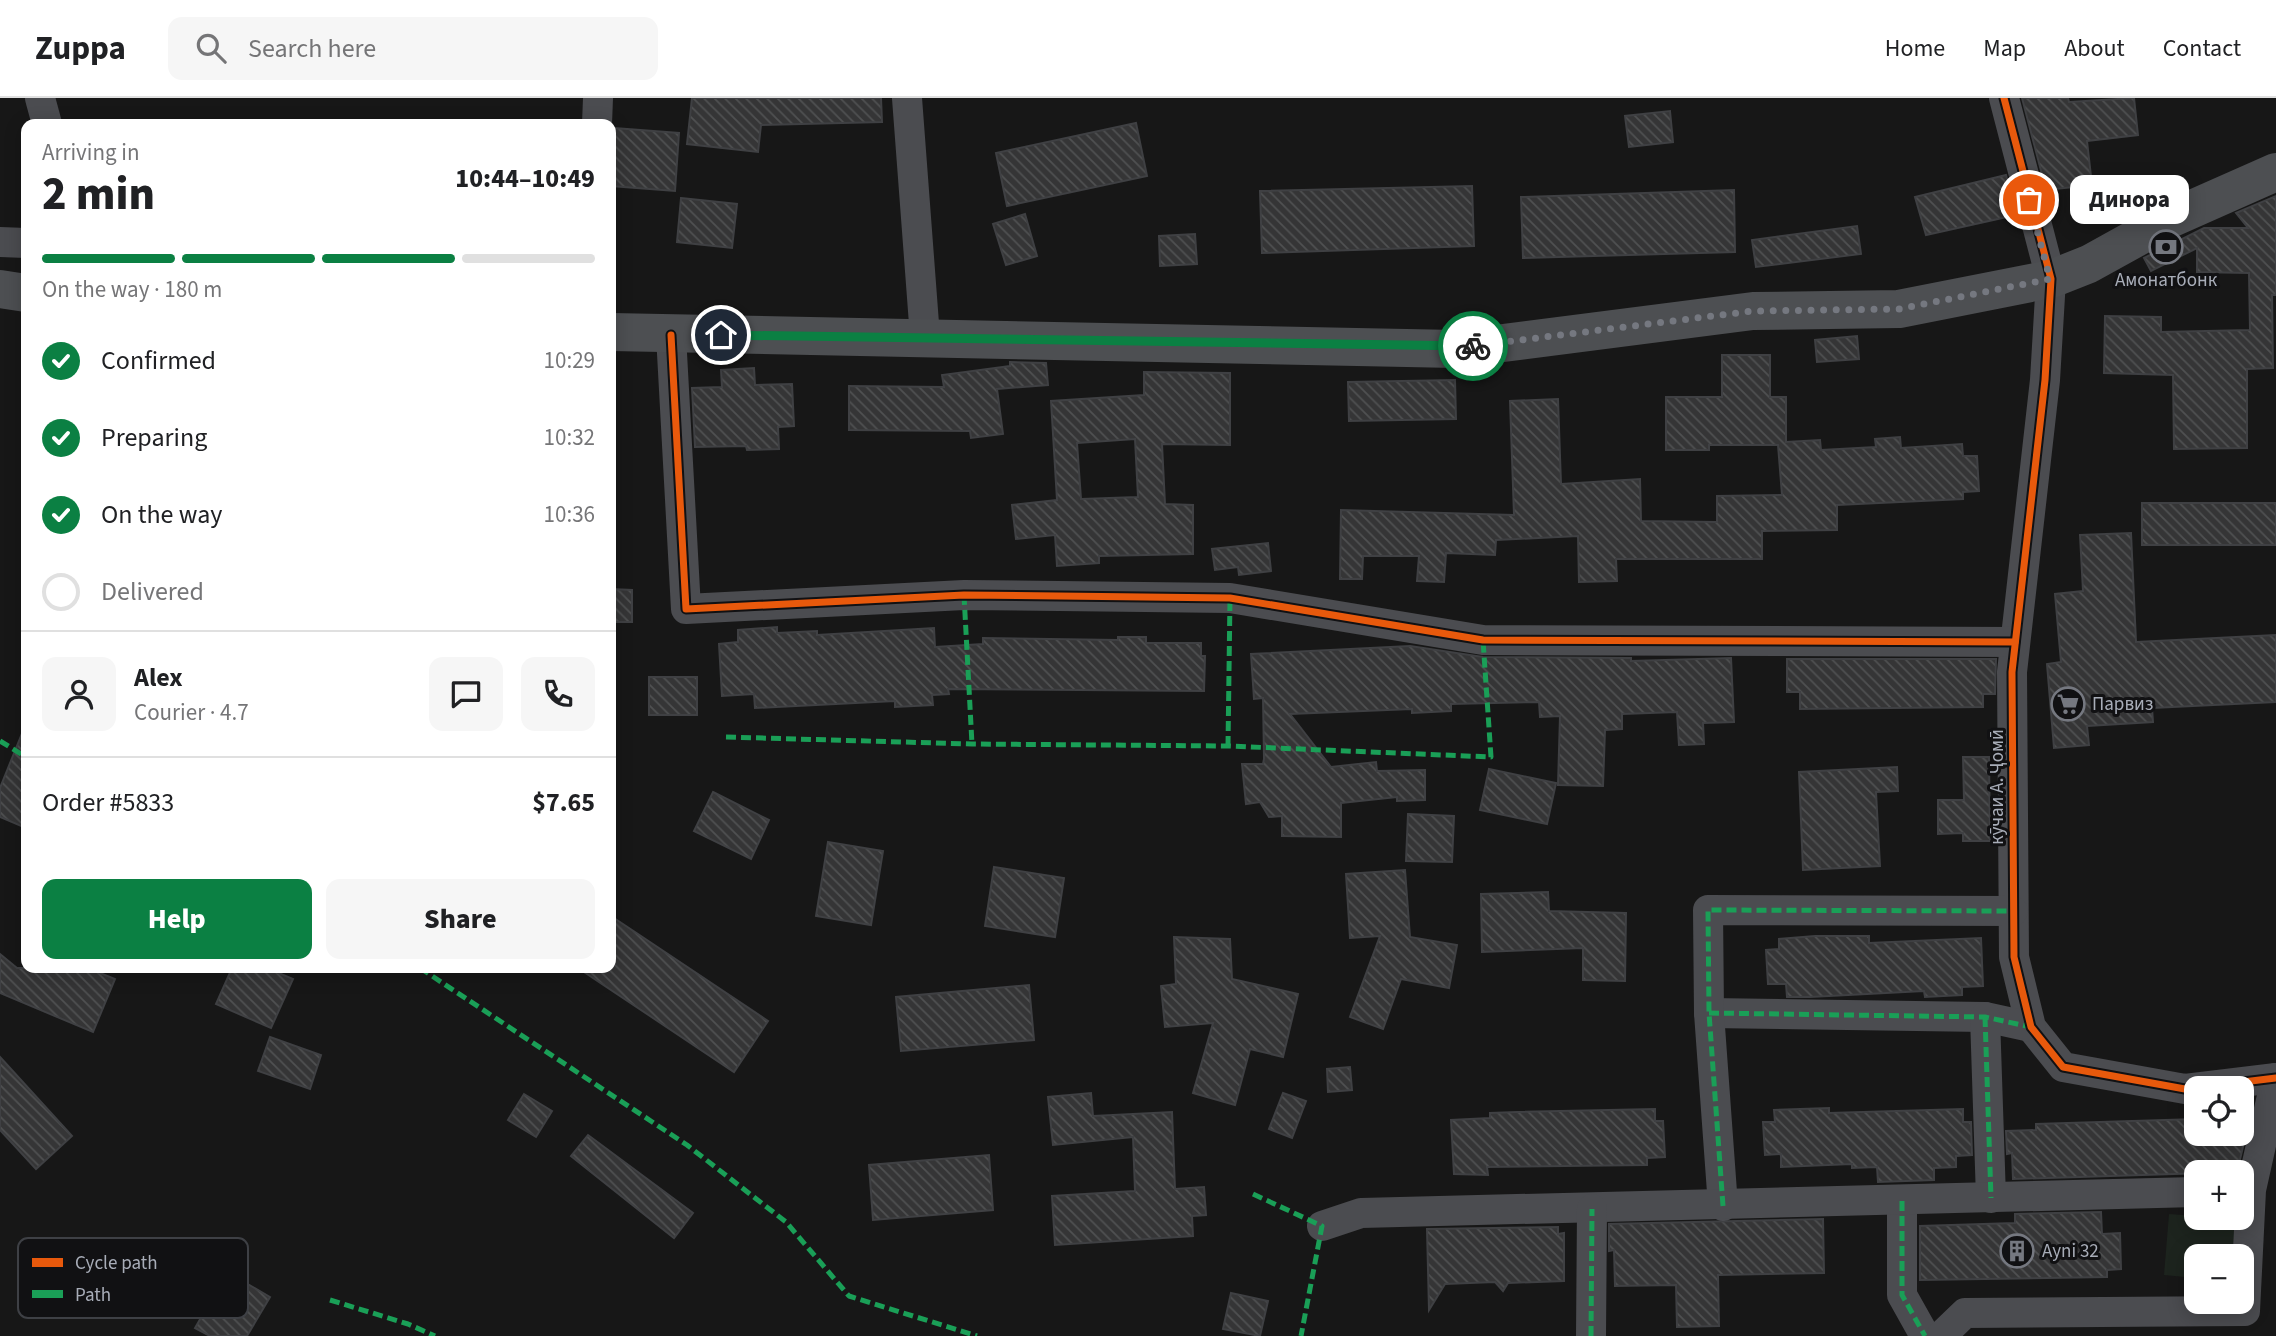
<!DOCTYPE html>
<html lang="en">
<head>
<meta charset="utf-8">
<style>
	body { margin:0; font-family:"Source Sans 3",sans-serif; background:#f6f6f6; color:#202124; height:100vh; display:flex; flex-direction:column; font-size:26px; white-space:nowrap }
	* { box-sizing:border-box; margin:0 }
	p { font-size:23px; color:#757577 }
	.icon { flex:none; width:38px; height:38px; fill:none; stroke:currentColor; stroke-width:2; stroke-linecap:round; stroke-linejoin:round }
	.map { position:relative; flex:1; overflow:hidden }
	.side { position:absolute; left:21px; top:21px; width:595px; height:854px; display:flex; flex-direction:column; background:#fff; border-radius:14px; box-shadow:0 4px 18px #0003 }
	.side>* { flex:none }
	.controls { position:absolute; left:2184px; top:978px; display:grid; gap:14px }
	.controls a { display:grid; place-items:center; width:70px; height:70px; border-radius:14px; background:#fff; box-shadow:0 4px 18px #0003; font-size:35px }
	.pin { position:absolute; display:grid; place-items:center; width:60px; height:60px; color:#fff; margin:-30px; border:4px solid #fff; border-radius:50%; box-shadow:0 2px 7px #0007 }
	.courier { position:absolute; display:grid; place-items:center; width:70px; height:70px; margin:-35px; border:5px solid #0b8043; border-radius:50%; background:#fff; color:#222; box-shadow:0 2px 9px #0007 }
	.bubble { position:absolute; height:49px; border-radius:14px; background:#fff; box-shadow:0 4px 18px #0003; font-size:23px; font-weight:800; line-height:49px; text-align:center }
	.overview em { font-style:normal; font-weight:800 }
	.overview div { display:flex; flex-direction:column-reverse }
	.overview { display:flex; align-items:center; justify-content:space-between; height:119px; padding:0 21px }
	h1 { font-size:46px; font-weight:800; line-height:52px }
	.bar { display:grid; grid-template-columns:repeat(4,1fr); gap:10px 7px; align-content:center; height:84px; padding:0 21px }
	.bar i { height:9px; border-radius:5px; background:#e0e0e0 }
	.bar .current { background:#0b8043 }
	.bar p { grid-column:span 4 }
	.line { display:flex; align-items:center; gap:18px; padding:0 21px; border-top:2px solid #e0e0e0 }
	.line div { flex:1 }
	.round { display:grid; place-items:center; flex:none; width:74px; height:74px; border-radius:14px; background:#f6f6f6 }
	ol { padding:0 21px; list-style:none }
	li { display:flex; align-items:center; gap:21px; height:77px }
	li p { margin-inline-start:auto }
	li .icon { padding:7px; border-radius:50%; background:#0b8043; color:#fff; stroke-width:4 }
	li:last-child { color:#757577 }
	li i { width:38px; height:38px; border:4px solid #e0e0e0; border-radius:50% }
	.cta { display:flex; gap:14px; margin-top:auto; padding:14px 21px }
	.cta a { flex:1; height:80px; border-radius:14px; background:#0b8043; color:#fff; font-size:28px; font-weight:800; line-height:80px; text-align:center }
	.cta a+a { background:#f6f6f6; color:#202124 }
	header { display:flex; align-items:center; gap:42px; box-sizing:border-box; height:98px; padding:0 35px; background:#fff; border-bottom:2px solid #e0e0e0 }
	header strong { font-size:33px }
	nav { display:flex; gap:38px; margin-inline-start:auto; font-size:24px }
	.search { width:490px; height:63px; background:#f6f6f6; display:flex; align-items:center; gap:18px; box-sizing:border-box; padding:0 24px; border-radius:14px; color:#757577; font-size:26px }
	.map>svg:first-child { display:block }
	.grass { fill:#1d241e }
	.building { fill:url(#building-back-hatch); stroke:#3f4043; stroke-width:2; fill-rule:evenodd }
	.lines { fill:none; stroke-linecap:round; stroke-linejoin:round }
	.minor { stroke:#4b4c50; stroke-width:30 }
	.major { stroke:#4d4f52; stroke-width:38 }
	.quiet { stroke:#1a9f57; stroke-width:5; stroke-dasharray:10 5; stroke-linecap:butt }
	.cycleway-casing { stroke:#111113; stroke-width:11 }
	.cycleway { stroke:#e8590c; stroke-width:7 }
	.done { stroke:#757880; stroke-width:7; stroke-dasharray:0 12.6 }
	.route { stroke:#0b8043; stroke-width:9 }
	.labels { text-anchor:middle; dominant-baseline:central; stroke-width:6; stroke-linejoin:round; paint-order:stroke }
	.poi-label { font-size:19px; fill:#a8adb8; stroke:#111113; text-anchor:start }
	.street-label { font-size:19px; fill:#a8adb8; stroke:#111113 }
	.key { fill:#111113; stroke:#3e4045; stroke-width:2 }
	.key-label { font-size:19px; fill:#a8adb8 }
</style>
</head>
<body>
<header>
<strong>Zuppa</strong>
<div class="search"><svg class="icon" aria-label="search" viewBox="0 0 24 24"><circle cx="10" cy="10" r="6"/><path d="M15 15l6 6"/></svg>Search here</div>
<nav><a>Home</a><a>Map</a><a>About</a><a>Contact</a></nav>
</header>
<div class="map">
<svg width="2276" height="1238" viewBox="0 0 2276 1238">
	<defs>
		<pattern id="building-back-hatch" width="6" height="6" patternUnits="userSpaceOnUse" patternTransform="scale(1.75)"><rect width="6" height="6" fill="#353536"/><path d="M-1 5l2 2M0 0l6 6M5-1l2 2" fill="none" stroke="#4f5051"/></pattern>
	</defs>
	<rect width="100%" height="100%" fill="#171717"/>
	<polygon class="grass" points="2169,1116 2236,1121 2233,1158 2196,1158 2196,1180 2164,1177"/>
	<g class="building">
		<polygon points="692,0 881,0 882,24 761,27 758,54 687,46"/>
		<polygon points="2022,0 2068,0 2069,4 2134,0 2138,37 2087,43 2092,87 2046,92"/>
		<polygon points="1670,13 1673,44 1629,49 1625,18"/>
		<polygon points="1136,25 1147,78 1007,108 996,55"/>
		<polygon points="614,30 679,35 675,93 611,88 611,36"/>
		<polygon points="2006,77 2016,117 1926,137 1915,99"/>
		<polygon points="1472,88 1474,148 1262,155 1260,93"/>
		<polygon points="1734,92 1735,154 1523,160 1521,99"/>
		<polygon points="2276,98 2276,197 2272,197 2273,270 2247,271 2247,350 2174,351 2173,277 2104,275 2105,218 2161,219 2161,234 2250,232 2249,175 2197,174 2197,150 2151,173 2144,160 2204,130 2248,130 2236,115"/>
		<polygon points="681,100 737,106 732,150 677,144"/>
		<polygon points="1025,116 1037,158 1006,167 993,126"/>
		<polygon points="1857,128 1861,156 1756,169 1752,142"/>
		<polygon points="1195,136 1197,166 1160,168 1159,138"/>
		<polygon points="1857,238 1859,261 1817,264 1815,242"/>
		<polygon points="1722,257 1770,257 1770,299 1786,299 1786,344 1820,342 1821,352 1876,349 1875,341 1900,339 1901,350 1962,346 1963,358 1977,358 1979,393 1963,394 1963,401 1837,407 1837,432 1762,433 1762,461 1616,461 1617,483 1579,484 1578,438 1496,442 1495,457 1446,455 1444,484 1417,483 1419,458 1363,458 1362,481 1340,481 1341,412 1514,417 1510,303 1558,301 1561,386 1640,381 1641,423 1717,424 1717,398 1782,397 1778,347 1709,347 1709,352 1666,352 1666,299 1722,299"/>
		<polygon points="1010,264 1046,265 1048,287 997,291 1003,336 971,340 970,333 849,332 849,288 944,289 942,277 1010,268"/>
		<polygon points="754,270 755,287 792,286 794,328 778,329 779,351 747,352 746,348 695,349 692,290 722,289 721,272"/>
		<path d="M1144,274L1230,275V347L1162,346L1165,406L1193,407V456L1099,458V465L1057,468L1055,437L1016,441L1012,407L1057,402L1051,303L1144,297ZM1135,341L1138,399L1081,401L1077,345Z"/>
		<polygon points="1455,282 1456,321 1349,323 1348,284"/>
		<rect x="2142" y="405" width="134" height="42"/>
		<polygon points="2131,435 2136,544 2276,537 2276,604 2152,610 2153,624 2087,628 2089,647 2054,650 2047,566 2061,564 2055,496 2083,493 2080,437"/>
		<polygon points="1268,445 1271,473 1239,477 1238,469 1215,472 1212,451"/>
		<polygon points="611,491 632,492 632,524 611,524"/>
		<polygon points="777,529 777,535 817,533 817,537 934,530 935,549 983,546 983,540 1118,542 1118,539 1146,539 1146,545 1201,545 1201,558 1205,558 1204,593 948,591 949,596 932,597 933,607 895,609 895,603 755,610 754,596 722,598 719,546 738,544 738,532"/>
		<polygon points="1410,548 1483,559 1631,560 1631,563 1731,560 1734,624 1703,625 1704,646 1679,647 1677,614 1622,616 1622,631 1605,632 1603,688 1558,687 1560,618 1540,619 1539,604 1451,606 1451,613 1412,615 1412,611 1290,616 1331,669 1376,664 1377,673 1425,672 1425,702 1397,703 1397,699 1341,705 1341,739 1282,738 1282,718 1269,719 1260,704 1246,706 1242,666 1263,666 1264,661 1263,600 1254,601 1251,556"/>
		<polygon points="1787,561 1996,561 1995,596 1983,596 1983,609 1800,611 1800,594 1787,594"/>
		<rect x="649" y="579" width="48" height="38"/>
		<polygon points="25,628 26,628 26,730 0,719 0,690"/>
		<polygon points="1963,659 1989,659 1990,743 1963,743 1963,735 1938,736 1938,702 1964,702"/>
		<polygon points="1897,669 1898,693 1876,694 1880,768 1803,772 1799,674"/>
		<polygon points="1489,671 1556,685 1547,726 1480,712"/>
		<polygon points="713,694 769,722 751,761 694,733"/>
		<polygon points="1408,716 1454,718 1452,764 1406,763"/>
		<polygon points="828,744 883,753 871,827 816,818"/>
		<polygon points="994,769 1064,780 1055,839 985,828"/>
		<polygon points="1405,772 1410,839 1457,847 1449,890 1401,881 1383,931 1350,919 1380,838 1350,840 1346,776"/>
		<polygon points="1548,794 1549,813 1626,815 1625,883 1583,882 1583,850 1482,854 1481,796"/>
		<polygon points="611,818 768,923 734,974 578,870 611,870"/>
		<polygon points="1815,838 1869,838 1869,845 1981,840 1983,888 1962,889 1962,897 1925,899 1924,893 1810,899 1787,899 1786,886 1768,886 1766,852 1779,851 1779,841"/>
		<polygon points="1174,839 1230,841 1232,881 1298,896 1283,959 1250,951 1235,1007 1193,995 1213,925 1165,929 1161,888 1176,886"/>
		<polygon points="0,856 17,870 88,870 115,881 93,934 0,895"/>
		<polygon points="232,870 267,870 293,881 271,930 216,906"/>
		<polygon points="1029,887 1034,942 901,953 896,899"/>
		<polygon points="270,939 321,957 310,991 258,973"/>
		<polygon points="0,959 72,1038 36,1071 0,1032"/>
		<polygon points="1350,969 1352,992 1328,994 1327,971"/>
		<polygon points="1091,995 1093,1018 1172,1014 1175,1091 1204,1089 1206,1117 1192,1118 1193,1138 1055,1147 1052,1098 1135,1093 1133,1039 1053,1047 1048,999"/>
		<polygon points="1283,995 1306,1003 1292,1040 1269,1031"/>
		<polygon points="524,996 552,1013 536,1039 508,1022"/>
		<polygon points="1829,1010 1829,1015 1963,1011 1963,1024 1971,1024 1972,1057 1956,1058 1956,1069 1934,1070 1934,1082 1878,1084 1877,1069 1852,1070 1852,1066 1781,1069 1781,1056 1765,1057 1763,1024 1775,1024 1774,1012"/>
		<polygon points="1655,1011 1655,1023 1663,1023 1665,1059 1647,1060 1647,1067 1487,1069 1488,1077 1454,1076 1451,1022 1490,1020 1490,1015 1517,1014"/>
		<polygon points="2196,1021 2196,1036 2246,1036 2237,1074 2013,1081 2012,1055 2007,1056 2006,1033 2036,1032 2036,1026"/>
		<polygon points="588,1037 693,1115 674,1140 571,1058"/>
		<polygon points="989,1057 993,1112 873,1122 869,1067"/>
		<polygon points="2101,1114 2102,1136 2120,1135 2121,1171 2107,1172 2107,1179 1920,1182 1920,1128 2015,1125 2015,1116"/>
		<polygon points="1823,1121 1824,1175 1718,1177 1719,1228 1677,1229 1676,1187 1615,1188 1614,1152 1609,1153 1609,1126"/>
		<polygon points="1558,1129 1558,1136 1564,1135 1564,1183 1508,1185 1503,1193 1495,1184 1445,1186 1429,1212 1427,1131"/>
		<polygon points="227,1174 270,1199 247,1238 210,1238 195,1230"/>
		<polygon points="1231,1195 1268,1203 1260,1238 1223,1231"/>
	</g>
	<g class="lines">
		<g class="minor">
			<polyline points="40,0 47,26"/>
			<polyline points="907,0 925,239"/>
			<polyline points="2004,0 2051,181 2045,282 2012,574 2014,859 2031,929 2063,969 2185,991 2276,980"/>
			<polyline points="597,26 598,0"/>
			<polyline points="0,144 26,145"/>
			<polyline points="671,237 686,511 964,497 1230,500 1483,542 2015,544"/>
			<polyline points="1709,915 1985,919 2031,929"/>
			<polyline points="1985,919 1991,1100"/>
			<polyline points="1902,1103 1902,1197 1925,1238"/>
			<polyline points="1723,1108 1709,915 1708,812 2013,813"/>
			<polyline points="1322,1128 1361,1115 2196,1094"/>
			<polyline points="1591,1238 1592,1111"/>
			<polyline points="1941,1238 1965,1215 2245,1213 2251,1092 2276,980"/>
		</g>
		<g class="major">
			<polyline points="0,191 26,195"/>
			<polyline points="611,234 1456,251 1753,213 1899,211 2051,181 2089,166 2172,120 2276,74"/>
		</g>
		<g class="quiet">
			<polyline points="964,497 972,646"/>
			<polyline points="726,639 972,646 1228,648 1491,659 1483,542"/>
			<polyline points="0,643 26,659"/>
			<polyline points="1228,648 1230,500"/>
			<polyline points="420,870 687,1047 786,1124 849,1198 977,1238"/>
			<polyline points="1709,915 1985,919 2031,929"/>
			<polyline points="1985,919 1991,1100"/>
			<polyline points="1253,1096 1322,1128 1301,1238"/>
			<polyline points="1902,1103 1902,1197 1925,1238"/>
			<polyline points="1723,1108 1709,915 1708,812 2013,813"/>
			<polyline points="330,1202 408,1226 435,1238"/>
			<polyline points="1591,1238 1592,1111"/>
		</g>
		<defs>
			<g id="cycleway">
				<polyline points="2004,0 2051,181 2045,282 2012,574 2014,859 2031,929 2063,969 2185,991 2276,980"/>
				<polyline points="671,237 686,511 964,497 1230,500 1483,542 2015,544"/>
			</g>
		</defs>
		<use href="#cycleway" class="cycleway-casing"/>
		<use href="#cycleway" class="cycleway"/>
	</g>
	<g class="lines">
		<polyline class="done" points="1473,248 1753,213 1899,211 2050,181 2029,102"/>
		<polyline class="route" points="721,237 1473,248"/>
	</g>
	<defs>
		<symbol id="bank-ring" viewBox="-11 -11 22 22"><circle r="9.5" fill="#111113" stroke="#757880" stroke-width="1.5"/><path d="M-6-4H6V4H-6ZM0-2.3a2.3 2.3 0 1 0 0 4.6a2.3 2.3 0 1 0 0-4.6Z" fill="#757880"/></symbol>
		<symbol id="supermarket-ring" viewBox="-11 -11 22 22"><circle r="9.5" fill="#111113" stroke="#757880" stroke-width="1.5"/><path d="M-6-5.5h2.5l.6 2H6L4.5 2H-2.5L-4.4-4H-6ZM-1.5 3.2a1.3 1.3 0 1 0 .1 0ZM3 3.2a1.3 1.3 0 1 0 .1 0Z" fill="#757880"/></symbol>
		<symbol id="building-ring" viewBox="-11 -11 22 22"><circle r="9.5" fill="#111113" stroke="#757880" stroke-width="1.5"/><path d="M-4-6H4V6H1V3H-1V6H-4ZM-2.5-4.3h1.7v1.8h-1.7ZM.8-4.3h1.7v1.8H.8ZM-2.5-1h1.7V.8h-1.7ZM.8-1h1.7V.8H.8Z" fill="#757880"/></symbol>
	</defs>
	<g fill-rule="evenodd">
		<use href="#bank-ring" x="2147" y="130" width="38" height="38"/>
		<use href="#supermarket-ring" x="2049" y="587" width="38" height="38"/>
		<use href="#building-ring" x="1998" y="1134" width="38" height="38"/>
	</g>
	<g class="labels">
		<g class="poi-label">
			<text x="2166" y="182" text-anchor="middle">Амонатбонк</text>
			<text x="2092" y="606">Парвиз</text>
			<text x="2042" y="1153">Ayni 32</text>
		</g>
		<g class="street-label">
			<text transform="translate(1997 689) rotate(-90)">кӯчаи А. Ҷомӣ</text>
		</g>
	</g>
	<rect x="18" y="1140" width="230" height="80" rx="10" class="key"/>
	<rect x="32" y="1160" width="31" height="9" fill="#e8590c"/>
	<rect x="32" y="1192" width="31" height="8" fill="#1a9f57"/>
	<g class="key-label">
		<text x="75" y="1171">Cycle path</text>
		<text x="75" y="1203">Path</text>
	</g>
</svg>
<div class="controls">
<a><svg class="icon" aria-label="locate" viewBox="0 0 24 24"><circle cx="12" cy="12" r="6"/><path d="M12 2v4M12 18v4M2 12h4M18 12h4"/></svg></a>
<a>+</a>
<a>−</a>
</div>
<div class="pin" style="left:2029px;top:102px;background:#ea580c"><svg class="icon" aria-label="bag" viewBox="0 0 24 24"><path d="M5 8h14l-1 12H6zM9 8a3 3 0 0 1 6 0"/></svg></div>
<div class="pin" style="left:721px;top:237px;background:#1f2937"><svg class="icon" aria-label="home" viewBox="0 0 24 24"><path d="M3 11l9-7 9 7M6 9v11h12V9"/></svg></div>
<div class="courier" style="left:1473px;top:248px"><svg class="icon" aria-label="bike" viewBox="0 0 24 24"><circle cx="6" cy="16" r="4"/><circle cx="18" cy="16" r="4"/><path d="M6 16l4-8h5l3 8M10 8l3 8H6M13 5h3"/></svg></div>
<div class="bubble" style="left:2070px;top:77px;width:119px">Динора</div>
<section class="side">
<div class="overview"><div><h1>2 min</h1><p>Arriving in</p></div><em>10:44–10:49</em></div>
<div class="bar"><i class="current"></i><i class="current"></i><i class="current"></i><i></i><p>On the way · 180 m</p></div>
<ol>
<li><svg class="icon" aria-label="check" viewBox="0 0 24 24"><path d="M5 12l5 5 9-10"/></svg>Confirmed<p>10:29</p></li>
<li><svg class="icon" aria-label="check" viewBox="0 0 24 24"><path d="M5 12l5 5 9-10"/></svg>Preparing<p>10:32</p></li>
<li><svg class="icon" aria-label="check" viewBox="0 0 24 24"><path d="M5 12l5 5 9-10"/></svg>On the way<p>10:36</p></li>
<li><i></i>Delivered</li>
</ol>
<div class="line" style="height:126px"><a class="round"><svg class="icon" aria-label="person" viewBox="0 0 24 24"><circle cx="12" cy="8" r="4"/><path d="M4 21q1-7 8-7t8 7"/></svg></a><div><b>Alex</b><p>Courier · 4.7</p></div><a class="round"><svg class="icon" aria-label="chat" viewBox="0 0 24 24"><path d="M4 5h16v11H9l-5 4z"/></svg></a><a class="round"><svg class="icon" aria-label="phone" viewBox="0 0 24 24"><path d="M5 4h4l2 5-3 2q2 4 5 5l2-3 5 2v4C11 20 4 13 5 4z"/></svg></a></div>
<div class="line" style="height:91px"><div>Order #5833</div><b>$7.65</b></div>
<div class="cta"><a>Help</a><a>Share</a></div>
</section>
</div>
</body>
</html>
